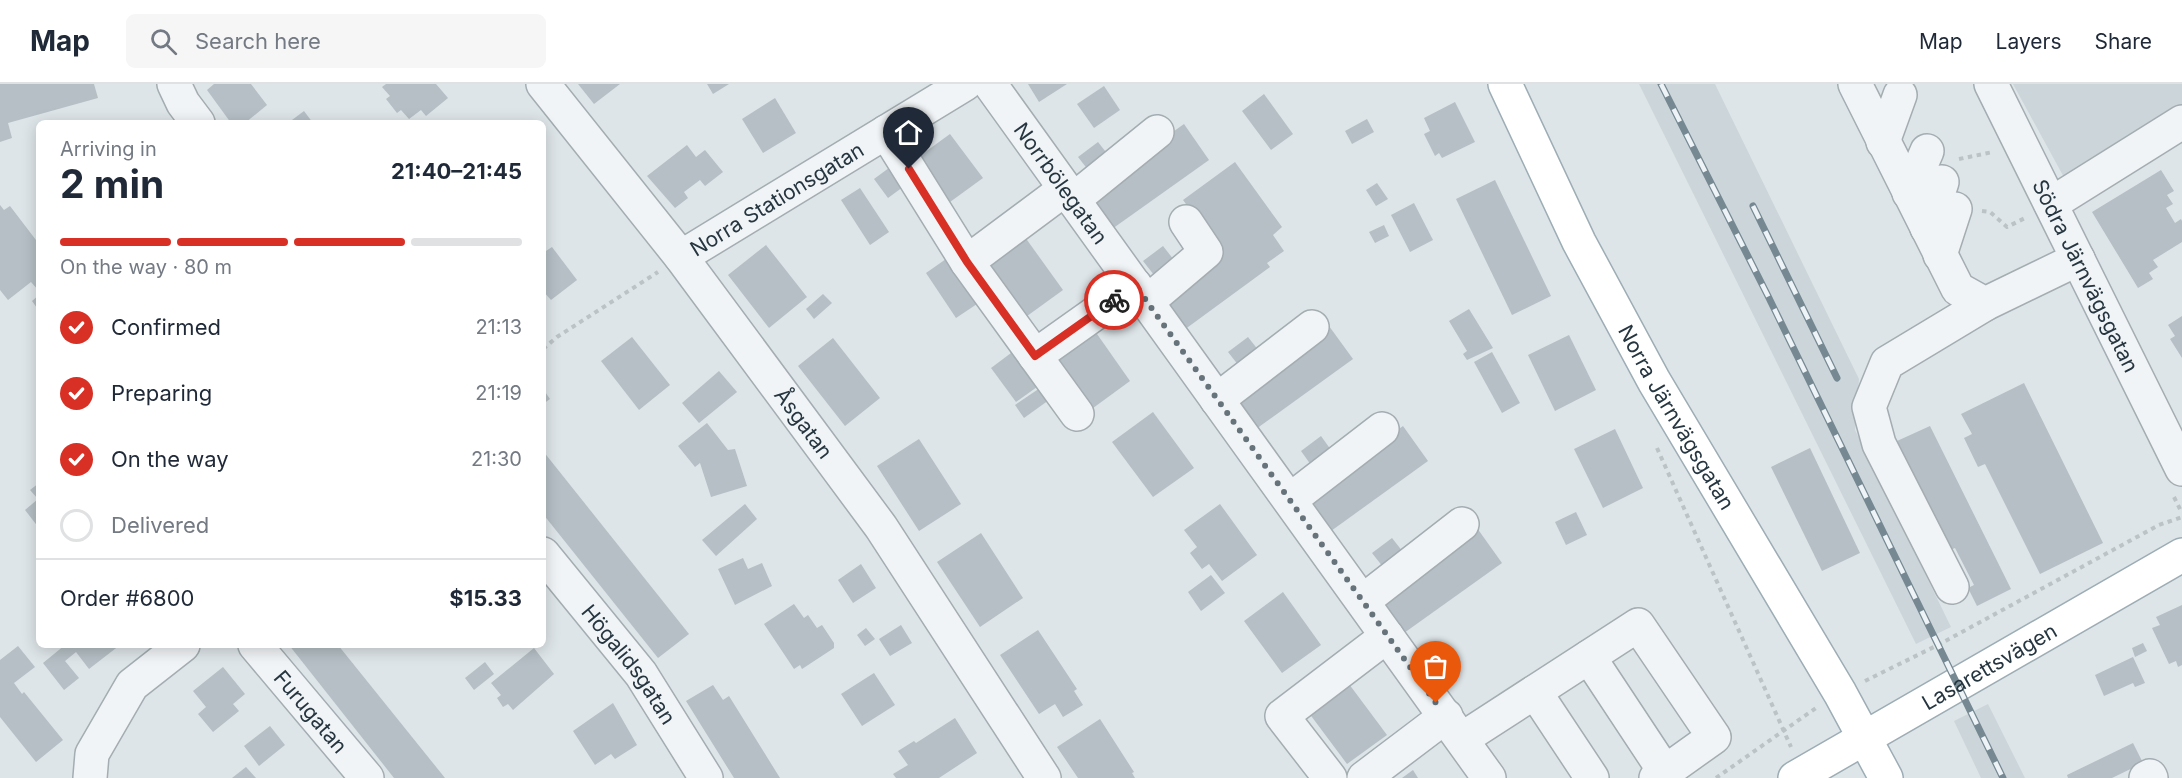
<!DOCTYPE html>
<html lang="en">
<head>
<meta charset="utf-8">
<style>
	body { margin:0; font-family:Inter,sans-serif; background:#f6f6f7; color:#1f2937; height:100vh; display:flex; flex-direction:column; font-size:22px; white-space:nowrap }
	* { box-sizing:border-box; margin:0 }
	p { font-size:20px; color:#747a83 }
	.icon { flex:none; width:33px; height:33px; fill:none; stroke:currentColor; stroke-width:2; stroke-linecap:round; stroke-linejoin:round }
	.map { position:relative; flex:1; overflow:hidden }
	.side { position:absolute; left:36px; top:36px; width:510px; height:528px; display:flex; flex-direction:column; background:#fff; border-radius:9px; box-shadow:0 3px 15px #0003 }
	.side>* { flex:none }
	.pin { position:absolute; display:grid; place-items:center; width:51px; height:51px; color:#fff; margin:-62px -26px; border-radius:50% 50% 50% 0; rotate:-45deg; box-shadow:0 0 6px #0007 }
	.pin .icon { rotate:45deg }
	.courier { position:absolute; display:grid; place-items:center; width:60px; height:60px; margin:-30px; border:4px solid #d93025; border-radius:50%; background:#fff; color:#222; box-shadow:0 2px 8px #0007 }
	.summary em { font-style:normal; font-weight:700 }
	.summary div { display:flex; flex-direction:column-reverse }
	.summary { display:flex; align-items:center; justify-content:space-between; height:102px; padding:0 24px }
	h1 { font-size:39px; font-weight:700; line-height:45px }
	.bar { display:grid; grid-template-columns:repeat(4,1fr); gap:9px 6px; align-content:center; height:72px; padding:0 24px }
	.bar i { height:8px; border-radius:4px; background:#e0e1e3 }
	.bar .active { background:#d93025 }
	.bar p { grid-column:span 4 }
	.line { display:flex; align-items:center; gap:15px; padding:0 24px; border-top:2px solid #e0e1e3 }
	.line div { flex:1 }
	ol { padding:0 24px; list-style:none }
	li { display:flex; align-items:center; gap:18px; height:66px }
	li p { margin-inline-start:auto }
	li .icon { padding:6px; border-radius:50%; background:#d93025; color:#fff; stroke-width:4 }
	li:last-child { color:#747a83 }
	li i { width:33px; height:33px; border:3px solid #e0e1e3; border-radius:50% }
	header { display:flex; align-items:center; gap:36px; box-sizing:border-box; height:84px; padding:0 30px; background:#fff; border-bottom:2px solid #e0e1e3 }
	header strong { font-size:28px }
	nav { display:flex; gap:33px; margin-inline-start:auto; font-size:21px }
	.search { width:420px; height:54px; background:#f6f6f7; display:flex; align-items:center; gap:15px; box-sizing:border-box; padding:0 21px; border-radius:9px; color:#747a83; font-size:22px }
	.map>svg:first-child { display:block }
	.built { fill:#ccd5da }
	.building { fill:#b5bfc5 }
	.lines { fill:none; stroke-linecap:round; stroke-linejoin:round }
	.minor-casing { stroke:#a3adb2; stroke-width:36 }
	.major-casing { stroke:#9dadb5; stroke-width:36 }
	.path { stroke:#bcc3c7; stroke-width:4; stroke-dasharray:4.5 4.5; stroke-linecap:butt }
	.minor { stroke:#f1f4f6; stroke-width:33 }
	.major { stroke:#fff; stroke-width:33 }
	.rail-casing { stroke:#768993; stroke-width:7 }
	.rail { stroke:#edf3f6; stroke-width:4.5; stroke-dasharray:14; stroke-linecap:butt }
	.done { stroke:#66737b; stroke-width:6; stroke-dasharray:0 10.8 }
	.route { stroke:#d93025; stroke-width:8 }
	.labels { text-anchor:middle; dominant-baseline:central; stroke-width:4.5; stroke-linejoin:round; paint-order:stroke }
	.street-label { font-size:21px; fill:#263640; stroke:#edf3f6 }
</style>
</head>
<body>
<header>
<strong>Map</strong>
<div class="search"><svg class="icon" aria-label="search" viewBox="0 0 24 24"><circle cx="10" cy="10" r="6"/><path d="M15 15l6 6"/></svg>Search here</div>
<nav><a>Map</a><a>Layers</a><a>Share</a></nav>
</header>
<div class="map">
<svg width="2182" height="694" viewBox="0 0 2182 694">
	<rect width="100%" height="100%" fill="#dee5e8"/>
	<g class="built">
		<polygon points="1639,0 1715,0 1859,295 1855,346 1951,543 1916,560"/>
		<polygon points="2013,0 2182,0 2182,25 2066,97"/>
		<polygon points="1988,620 2025,694 1981,694 1954,637"/>
	</g>
	<g class="building">
		<polygon points="0,0 94,0 98,14 8,39 12,54 0,58"/>
		<polygon points="214,0 251,0 267,21 245,39 231,39 207,6"/>
		<polygon points="386,0 436,0 448,14 426,32 421,26 409,35 401,26 397,29 386,15 390,12 382,3"/>
		<polygon points="578,0 620,0 594,20"/>
		<polygon points="707,0 729,0 713,10"/>
		<polygon points="1028,0 1067,0 1039,18"/>
		<polygon points="1104,2 1120,26 1094,44 1077,20"/>
		<polygon points="1264,10 1293,50 1271,66 1242,27"/>
		<polygon points="775,14 796,49 763,69 742,35"/>
		<polygon points="1455,18 1475,58 1442,74 1439,69 1435,72 1424,50 1430,47 1424,34"/>
		<polygon points="304,27 313,39 288,39"/>
		<polygon points="1367,35 1374,48 1352,60 1345,47"/>
		<polygon points="1184,40 1209,76 1112,145 1086,110"/>
		<polygon points="950,50 983,94 950,118 917,74"/>
		<polygon points="1098,58 1109,72 1089,87 1078,73"/>
		<polygon points="687,61 696,73 705,66 723,88 705,102 700,96 684,108 688,114 675,124 647,92"/>
		<polygon points="1235,78 1282,143 1273,151 1284,167 1267,179 1270,183 1184,246 1160,212 1221,168 1183,116"/>
		<polygon points="893,81 907,100 888,114 874,95"/>
		<polygon points="2161,86 2174,107 2167,111 2173,120 2166,124 2175,139 2181,135 2182,137 2182,158 2153,176 2158,183 2149,189 2153,195 2138,204 2092,128"/>
		<polygon points="1495,96 1551,212 1512,231 1456,115"/>
		<polygon points="1377,99 1388,115 1376,122 1366,106"/>
		<polygon points="860,104 889,148 870,161 841,116"/>
		<polygon points="1414,119 1433,156 1410,168 1391,131"/>
		<polygon points="0,121 4,126 10,122 39,160 39,207 31,198 8,216 0,206"/>
		<polygon points="1384,141 1389,152 1375,159 1369,148"/>
		<polygon points="1022,149 1063,206 1023,235 982,177"/>
		<polygon points="766,161 807,213 769,244 728,191"/>
		<polygon points="1163,162 1174,176 1154,191 1143,177"/>
		<polygon points="552,163 577,196 551,216 543,207 543,169"/>
		<polygon points="946,175 977,220 956,234 926,189"/>
		<polygon points="823,210 832,219 814,235 806,225"/>
		<polygon points="39,211 39,223 37,224 32,217"/>
		<polygon points="1469,225 1493,264 1467,276 1463,270 1467,267 1449,237"/>
		<polygon points="2182,232 2182,274 2170,255 2175,252 2168,241"/>
		<polygon points="1090,240 1130,297 1089,327 1048,270"/>
		<polygon points="1329,242 1353,275 1256,345 1232,312"/>
		<polygon points="1569,251 1596,306 1555,327 1528,271"/>
		<polygon points="632,253 670,301 639,326 601,277"/>
		<polygon points="1248,253 1259,267 1239,282 1228,268"/>
		<polygon points="833,254 880,314 845,342 798,282"/>
		<polygon points="1492,268 1520,319 1502,329 1474,278"/>
		<polygon points="1011,269 1037,303 1016,318 991,284"/>
		<polygon points="719,287 737,308 699,339 682,319"/>
		<polygon points="2024,299 2103,459 2040,490 1985,380 1978,383 1964,354 1972,350 1961,330"/>
		<polygon points="1040,304 1049,316 1024,334 1015,321"/>
		<polygon points="543,305 550,315 543,320"/>
		<polygon points="1153,328 1194,384 1153,413 1112,358"/>
		<polygon points="707,339 728,366 735,365 747,402 711,413 700,379 695,383 678,362"/>
		<polygon points="1403,342 1428,377 1331,447 1305,412"/>
		<polygon points="1930,342 2011,505 1977,522 1968,504 1974,501 1955,464 1950,466 1897,357"/>
		<polygon points="1615,345 1643,404 1603,424 1574,365"/>
		<polygon points="1321,352 1331,366 1311,381 1301,367"/>
		<polygon points="919,355 961,420 919,447 877,382"/>
		<polygon points="1810,364 1860,469 1822,487 1771,383"/>
		<polygon points="543,367 689,550 658,574 543,430"/>
		<polygon points="39,399 39,444 25,426 38,415 30,406"/>
		<polygon points="745,420 757,435 716,472 702,456"/>
		<polygon points="1220,420 1257,471 1222,497 1209,480 1202,485 1190,469 1197,463 1184,446"/>
		<polygon points="1576,428 1587,451 1566,461 1555,438"/>
		<polygon points="1477,444 1502,479 1404,549 1379,514"/>
		<polygon points="981,449 1023,514 980,543 937,478"/>
		<polygon points="1392,454 1403,468 1383,483 1372,469"/>
		<polygon points="743,474 748,485 762,479 772,502 735,521 718,485"/>
		<polygon points="861,480 876,504 853,519 838,496"/>
		<polygon points="1211,491 1225,509 1201,527 1188,508"/>
		<polygon points="1283,508 1321,561 1282,589 1244,537"/>
		<polygon points="794,520 804,534 808,531 817,544 822,541 834,559 834,564 802,585 800,581 794,585 764,540"/>
		<polygon points="2182,521 2182,581 2178,583 2176,577 2169,580 2152,544 2160,541 2156,533"/>
		<polygon points="901,541 912,559 890,572 879,555"/>
		<polygon points="866,544 875,555 865,562 857,551"/>
		<polygon points="1038,546 1077,605 1074,607 1083,621 1063,633 1055,620 1039,630 1000,571"/>
		<polygon points="2143,559 2147,567 2135,573 2132,564"/>
		<polygon points="65,561 120,561 89,585 76,568 65,577 79,594 64,606 43,579"/>
		<polygon points="289,561 338,561 445,694 394,694"/>
		<polygon points="18,562 35,583 14,599 22,610 24,608 63,656 36,678 0,633 0,576"/>
		<polygon points="534,564 554,590 513,626 508,620 503,623 497,614 501,611 491,599"/>
		<polygon points="2133,573 2145,599 2135,603 2133,599 2104,612 2095,591"/>
		<polygon points="485,578 494,590 474,606 465,594"/>
		<polygon points="223,583 245,610 233,620 239,627 213,648 198,630 206,623 193,607"/>
		<polygon points="874,589 895,621 862,642 841,610"/>
		<polygon points="1346,596 1387,651 1347,680 1306,625"/>
		<polygon points="713,601 723,616 729,612 780,694 734,694 686,617"/>
		<polygon points="613,619 637,661 615,675 611,670 595,681 573,647"/>
		<polygon points="955,634 977,669 939,694 896,694 893,690 908,681 898,667 914,657 916,659"/>
		<polygon points="1100,635 1134,688 1132,689 1135,694 1078,694 1057,663"/>
		<polygon points="270,642 285,661 259,682 244,662"/>
		<polygon points="2133,659 2143,679 2112,694 2068,694 2067,691"/>
		<polygon points="246,683 256,694 232,694"/>
		<polygon points="1413,686 1418,694 1402,694"/>
	</g>
	<g class="lines">
		<defs>
			<g id="minor">
				<polyline points="174,0 183,19 198,39"/>
				<path id="s1" d="M543,0L681,173L881,443L1044,694"/>
				<path id="s2" d="M990,0L1489,694"/>
				<polyline points="1855,0 1958,205 1985,220 2078,175"/>
				<path id="s3" d="M1991,0L2182,385"/>
				<polyline points="886,48 967,178"/>
				<polyline points="1883,58 1900,11"/>
				<polyline points="1065,105 967,178 1077,330"/>
				<polyline points="1909,109 1927,67"/>
				<polyline points="1073,116 1157,48"/>
				<polyline points="2051,120 2182,38"/>
				<polyline points="1927,144 1942,98"/>
				<polyline points="1940,171 1955,125"/>
				<path id="s4" d="M681,173L965,0"/>
				<polyline points="1147,218 1206,168 1186,138"/>
				<polyline points="1035,272 1135,201"/>
				<polyline points="1217,316 1312,243"/>
				<polyline points="1290,416 1382,345"/>
				<path id="s5" d="M543,470L641,590L706,694"/>
				<polyline points="1952,503 1879,360 1869,323 1887,279 1985,220"/>
				<polyline points="1363,517 1462,440"/>
				<path id="s6" d="M255,561L367,694"/>
				<polyline points="1589,573 1665,688 1656,694"/>
				<polyline points="1535,608 1592,694"/>
				<polyline points="1462,655 1638,541 1714,653 1665,688"/>
				<polyline points="90,694 92,670 132,601 183,561"/>
				<polyline points="1330,694 1282,632 1387,552"/>
				<polyline points="1364,694 1446,632"/>
				<polyline points="2146,694 2150,692 2151,694"/>
			</g>
			<g id="major">
				<path id="s7" d="M1505,0L1579,158L1654,297L1840,609L1886,694"/>
				<path id="s8" d="M1795,694L2182,471"/>
			</g>
		</defs>
		<use href="#minor" class="minor-casing"/>
		<use href="#major" class="major-casing"/>
		<g class="path">
			<polyline points="1959,75 1993,68"/>
			<polyline points="1982,127 1990,128 2007,143 2027,133"/>
			<polyline points="543,265 557,253 658,188"/>
			<polyline points="1657,364 1791,663"/>
			<polyline points="2174,413 2182,429"/>
			<polyline points="1865,597 1938,561 2159,441 2182,433"/>
			<polyline points="1716,694 1816,624"/>
		</g>
		<use href="#minor" class="minor"/>
		<use href="#major" class="major"/>
		<defs>
			<g id="rail">
				<polyline points="1661,0 1768,212 2003,694"/>
				<polyline points="1753,122 1837,294"/>
			</g>
		</defs>
		<use href="#rail" class="rail-casing"/>
		<use href="#rail" class="rail"/>
	</g>
	<g class="lines">
		<polyline class="done" points="1114,216 1135,201 1436,619"/>
		<polyline class="route" points="909,85 967,178 1035,272 1114,216"/>
	</g>
	<g class="labels">
		<g class="street-label">
			<text stroke="none"><textPath href="#s2" startOffset="122">Norrbölegatan</textPath></text>
			<text stroke="none"><textPath href="#s4" startOffset="112">Norra Stationsgatan</textPath></text>
			<text stroke="none"><textPath href="#s3" startOffset="214">Södra Järnvägsgatan</textPath></text>
			<text stroke="none"><textPath href="#s7" startOffset="375">Norra Järnvägsgatan</textPath></text>
			<text stroke="none"><textPath href="#s1" startOffset="428">Åsgatan</textPath></text>
			<text stroke="none"><textPath href="#s5" startOffset="140">Högalidsgatan</textPath></text>
			<text stroke="none"><textPath href="#s8" startOffset="224">Lasarettsvägen</textPath></text>
			<text stroke="none"><textPath href="#s6" startOffset="87">Furugatan</textPath></text>
		</g>
	</g>
</svg>
<div class="pin" style="left:1436px;top:619px;background:#ea580c"><svg class="icon" aria-label="bag" viewBox="0 0 24 24"><path d="M5 8h14l-1 12H6zM9 8a3 3 0 0 1 6 0"/></svg></div>
<div class="pin" style="left:909px;top:85px;background:#1f2937"><svg class="icon" aria-label="home" viewBox="0 0 24 24"><path d="M3 11l9-7 9 7M6 9v11h12V9"/></svg></div>
<div class="courier" style="left:1114px;top:216px"><svg class="icon" aria-label="bike" viewBox="0 0 24 24"><circle cx="6" cy="16" r="4"/><circle cx="18" cy="16" r="4"/><path d="M6 16l4-8h5l3 8M10 8l3 8H6M13 5h3"/></svg></div>
<section class="side">
<div class="summary"><div><h1>2 min</h1><p>Arriving in</p></div><em>21:40–21:45</em></div>
<div class="bar"><i class="active"></i><i class="active"></i><i class="active"></i><i></i><p>On the way · 80 m</p></div>
<ol>
<li><svg class="icon" aria-label="check" viewBox="0 0 24 24"><path d="M5 12l5 5 9-10"/></svg>Confirmed<p>21:13</p></li>
<li><svg class="icon" aria-label="check" viewBox="0 0 24 24"><path d="M5 12l5 5 9-10"/></svg>Preparing<p>21:19</p></li>
<li><svg class="icon" aria-label="check" viewBox="0 0 24 24"><path d="M5 12l5 5 9-10"/></svg>On the way<p>21:30</p></li>
<li><i></i>Delivered</li>
</ol>
<div class="line" style="height:78px"><div>Order #6800</div><b>$15.33</b></div>
</section>
</div>
</body>
</html>
